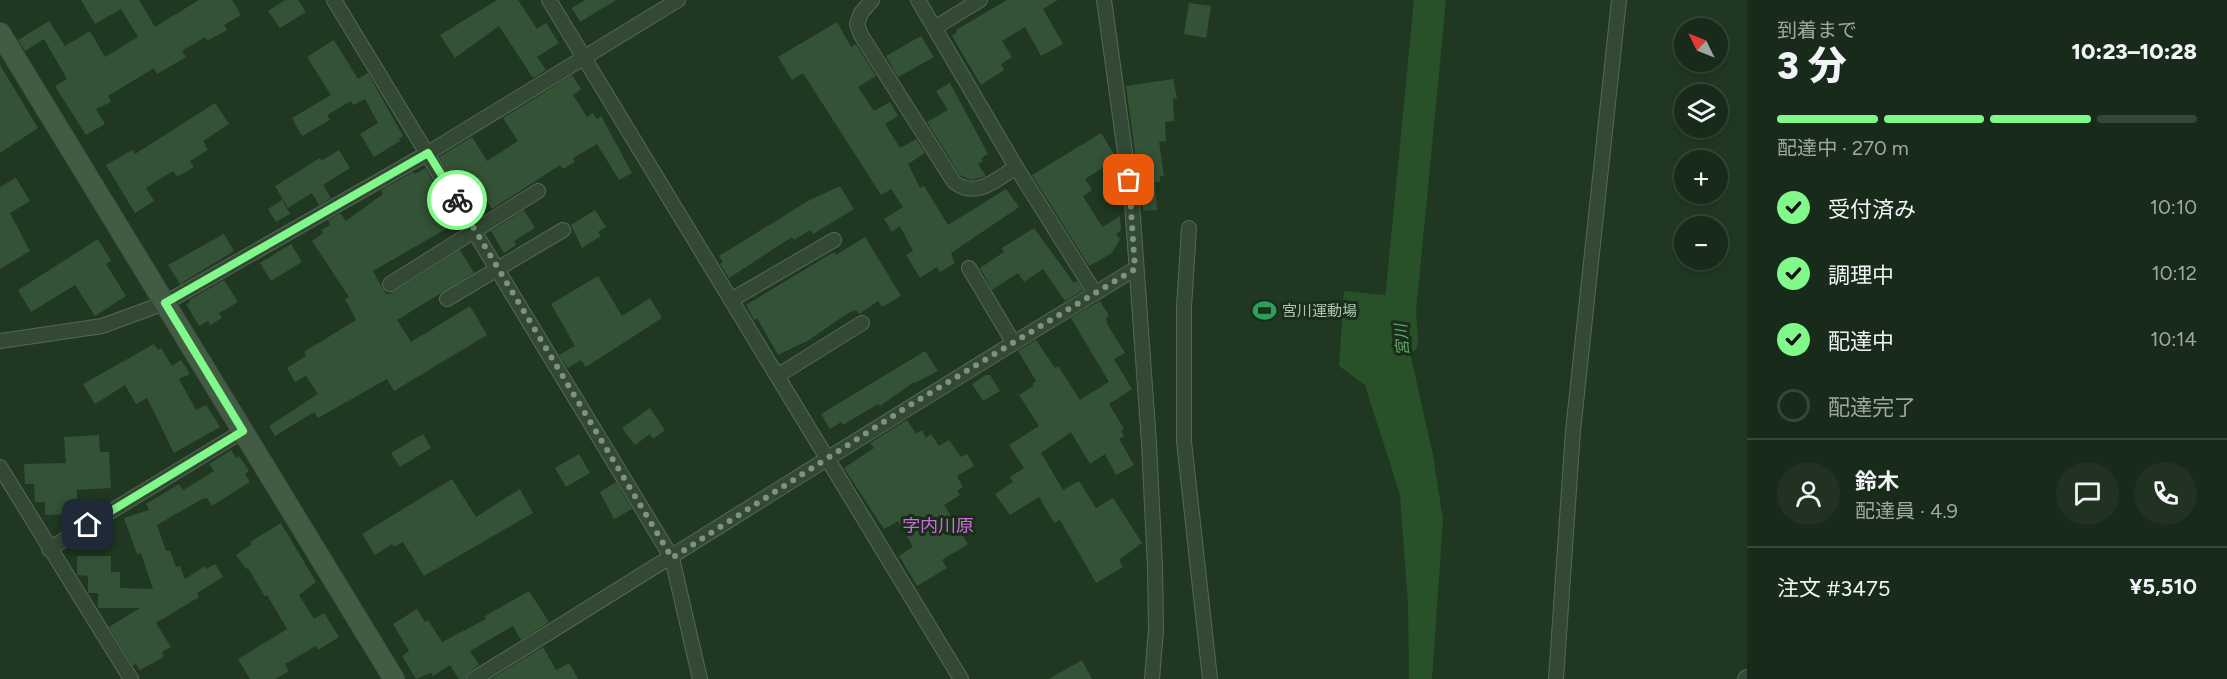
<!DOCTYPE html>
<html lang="ja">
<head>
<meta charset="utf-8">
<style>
	body { margin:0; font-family:Figtree,"Noto Sans JP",sans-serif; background:#213222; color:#f1f3f6; height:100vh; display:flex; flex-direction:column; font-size:22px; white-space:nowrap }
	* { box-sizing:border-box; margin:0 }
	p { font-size:20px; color:#9fa7a2 }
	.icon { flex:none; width:33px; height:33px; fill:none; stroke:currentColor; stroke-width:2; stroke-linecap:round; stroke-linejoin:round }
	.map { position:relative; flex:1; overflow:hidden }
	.panel { display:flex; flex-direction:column; background:#182a19; width:480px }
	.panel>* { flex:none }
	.needle { width:39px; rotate:313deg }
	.controls { position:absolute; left:1674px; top:18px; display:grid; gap:12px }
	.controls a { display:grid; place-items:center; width:54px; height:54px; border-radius:50%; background:#182a19; box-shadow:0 3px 9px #0003,0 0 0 2px #364638; font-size:30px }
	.pin { position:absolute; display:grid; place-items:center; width:51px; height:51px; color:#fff; margin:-26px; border-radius:12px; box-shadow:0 3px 9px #0006 }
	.courier { position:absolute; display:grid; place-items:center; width:60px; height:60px; margin:-30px; border:4px solid #80f98a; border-radius:50%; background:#fff; color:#222; box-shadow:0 2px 8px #0007 }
	.head em { font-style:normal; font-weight:800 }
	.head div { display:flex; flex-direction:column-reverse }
	.head { display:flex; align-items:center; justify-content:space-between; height:102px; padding:0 30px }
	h1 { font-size:39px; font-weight:800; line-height:45px }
	.bar { display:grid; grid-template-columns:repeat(4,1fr); gap:9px 6px; align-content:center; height:72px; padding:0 30px }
	.bar i { height:8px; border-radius:4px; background:#364638 }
	.bar .selected { background:#80f98a }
	.bar p { grid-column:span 4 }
	.line { display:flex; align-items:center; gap:15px; padding:0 30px; border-top:2px solid #364638 }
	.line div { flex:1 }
	.round { display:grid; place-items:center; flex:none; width:63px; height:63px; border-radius:32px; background:#213222 }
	ol { padding:0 30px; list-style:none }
	li { display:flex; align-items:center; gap:18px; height:66px }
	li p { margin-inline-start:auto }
	li .icon { padding:6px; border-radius:50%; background:#80f98a; color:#111; stroke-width:4 }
	li:last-child { color:#9fa7a2 }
	li i { width:33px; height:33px; border:3px solid #364638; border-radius:50% }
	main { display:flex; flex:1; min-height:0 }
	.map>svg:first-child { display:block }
	.water { fill:#28512a }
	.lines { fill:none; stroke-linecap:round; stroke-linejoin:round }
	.river { stroke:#28512a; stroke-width:32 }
	.building { fill:#345236 }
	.street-casing { stroke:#546955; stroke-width:16 }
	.secondary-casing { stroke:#3d523e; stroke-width:22 }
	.street { stroke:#344935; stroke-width:14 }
	.secondary { stroke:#425c44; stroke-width:20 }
	.done { stroke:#7c947e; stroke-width:6; stroke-dasharray:0 10.8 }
	.route { stroke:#80f98a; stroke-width:8 }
	.labels { text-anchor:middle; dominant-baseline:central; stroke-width:6; stroke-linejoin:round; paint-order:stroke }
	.poi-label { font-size:15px; fill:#aec5b0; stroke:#192d1b; text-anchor:start }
	.water-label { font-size:16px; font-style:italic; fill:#66a569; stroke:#192d1b }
	.quarter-label { font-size:18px; fill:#ce6ad9; stroke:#192d1b }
</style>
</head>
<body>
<main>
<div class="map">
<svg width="1747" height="679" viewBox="0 0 1747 679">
	<rect width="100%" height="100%" fill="#203821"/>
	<polygon class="water" points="1344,291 1415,298 1407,325 1407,339 1433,455 1443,520 1432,679 1409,679 1408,604 1400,495 1365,385 1339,366"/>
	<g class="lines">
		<polyline class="river" points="1402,341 1400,311 1430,0"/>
	</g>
	<g class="building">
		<polygon points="81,0 139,0 155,27 199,0 232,0 241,15 224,25 227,30 207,41 205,37 182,51 186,57 157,74 154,68 108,96 111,102 96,109 105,124 86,135 55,86 67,79 44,39 25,51 18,40 49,21 65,46 90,31 105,57 138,37 121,9 95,24"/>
		<polygon points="285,0 298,0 306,12 280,28 268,11"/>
		<polygon points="497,0 518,0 537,29 546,23 559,43 537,57 546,70 533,78 499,26 455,58 440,35"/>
		<polygon points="585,0 616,0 580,22 572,8"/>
		<polygon points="1007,0 1058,0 1043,9 1063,44 1041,56 1025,27 1002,41 1012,57 1001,64 1004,70 981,85 952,36 957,32 956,30"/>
		<polygon points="1189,3 1211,6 1206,38 1184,34"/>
		<polygon points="837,22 851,47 856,44 876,76 858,87 874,111 890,102 898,116 885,124 900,148 916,139 925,153 908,164 920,188 924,186 948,225 1006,189 1019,207 951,253 955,263 940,272 937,267 920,278 906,255 913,251 900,226 892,232 884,219 903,207 891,189 881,195 803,73 792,80 778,57"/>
		<polygon points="921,36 934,57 898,77 886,56"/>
		<polygon points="334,40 358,79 368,73 403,136 399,139 400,141 374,157 360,134 378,123 365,99 353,105 351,101 327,115 330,120 302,136 292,118 331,95 307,57"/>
		<polygon points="0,65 38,128 0,153"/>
		<polygon points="572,75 581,89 573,95 587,117 593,113 597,119 601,116 632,173 619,180 597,144 573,158 575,162 563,169 560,165 492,209 484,196 469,205 439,157 472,137 487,161 518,141 503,118"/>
		<polygon points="1173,79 1177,98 1173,99 1174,121 1165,122 1166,141 1159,142 1164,176 1160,176 1160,182 1155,182 1157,210 1143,211 1126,86"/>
		<polygon points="950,83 988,154 981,158 983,161 978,164 986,176 982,177 971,180 960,175 927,122 948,110 936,91"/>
		<polygon points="215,103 229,124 203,141 208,150 190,161 194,167 177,177 173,171 146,188 154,201 135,213 106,165 132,150 135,154"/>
		<polygon points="1101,133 1117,159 1085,179 1092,190 1083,196 1102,227 1120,216 1121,230 1116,234 1120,239 1112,253 1089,266 1032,175"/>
		<polygon points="339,150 350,168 323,185 331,198 319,205 312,193 288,208 275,186 320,158 321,161"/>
		<polygon points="425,168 458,222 373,271 383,289 386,294 391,293 460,250 474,273 397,320 411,342 470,306 487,335 394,391 387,379 318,418 314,412 275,436 269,426 318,394 306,376 295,382 287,368 306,356 304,352 356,320 345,299 349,297 312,241 323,233 321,230 330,225 328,220 340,213 346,221 383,194 381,190 413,172 415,174"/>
		<polygon points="16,178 30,201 10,213 30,251 0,269 0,187"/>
		<polygon points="840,186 854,209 813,234 810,230 794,240 792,237 729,278 720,264 723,262 719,256 808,201"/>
		<polygon points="282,200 290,214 276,222 268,209"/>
		<polygon points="524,210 535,228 514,241 516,245 504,253 491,231"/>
		<polygon points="595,210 606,227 598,232 601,236 582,248 571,225"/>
		<polygon points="1034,228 1074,283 1077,281 1083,290 1065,301 1043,269 1024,282 1018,273 992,290 980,268 1004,252 1002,248"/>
		<polygon points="224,234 234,251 180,284 168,265"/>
		<polygon points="865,237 901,296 882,307 878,301 859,314 856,310 848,313 809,340 778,355 757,318 754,320 746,305 834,252 836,255"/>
		<polygon points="98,239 111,261 106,264 126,296 95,316 75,285 31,312 18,290"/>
		<polygon points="291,244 302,262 271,281 260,263"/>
		<polygon points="598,276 622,316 650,298 662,318 586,367 581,360 568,368 559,355 575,346 551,304"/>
		<polygon points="224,280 238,302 219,313 222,318 210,325 208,321 199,326 186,304 190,302 189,300"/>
		<polygon points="1100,301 1109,316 1106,318 1107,324 1125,353 1114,359 1132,389 1109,404 1124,429 1121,431 1124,436 1119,439 1134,465 1116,475 1105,454 1090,464 1071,432 1041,453 1063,490 1079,481 1096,508 1113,498 1142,543 1119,560 1123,567 1096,583 1060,520 1054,523 1039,497 1010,515 995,494 1013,482 1010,477 1024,468 1009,445 1039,426 1019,395 1034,386 1032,384 1036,381 1018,351 1036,340 1055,368 1058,366 1080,400 1109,382 1071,318"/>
		<polygon points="154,344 158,350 161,348 172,366 181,360 190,374 179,379 196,410 206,405 220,427 174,453 147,398 136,404 125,385 95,404 83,384"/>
		<polygon points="925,351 938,371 915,383 914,382 880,406 878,404 843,425 841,422 830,429 821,414"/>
		<polygon points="986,375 990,375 1000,391 983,401 972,384"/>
		<polygon points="650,408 665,430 653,439 650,434 635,445 622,428"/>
		<polygon points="907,420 916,434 922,430 926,438 931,434 939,446 949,440 961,457 967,454 974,466 957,476 963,487 957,491 960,495 944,505 968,544 942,560 947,568 917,586 899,556 913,547 898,521 884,529 844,468 874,448 870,443"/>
		<polygon points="423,434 431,448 400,467 391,453"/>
		<polygon points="99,435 100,452 109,452 111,488 77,490 77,506 74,505 74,514 45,515 45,502 35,502 34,484 25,484 24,464 66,463 64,437"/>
		<polygon points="231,450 236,458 239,456 249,471 245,474 250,482 212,506 207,498 202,499 157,525 166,551 170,551 176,567 180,566 185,579 205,566 206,569 215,564 223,577 197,593 199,597 156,623 171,647 162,652 164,657 140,670 136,664 133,666 109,627 140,608 98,608 98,593 88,593 88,576 77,575 77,556 111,556 111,572 120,572 120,588 153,589 141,553 137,554 124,518 149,510 146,504 179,484 183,490 185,489 214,471 209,464"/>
		<polygon points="579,454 590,473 566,487 555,468"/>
		<polygon points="452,479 476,517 520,489 533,513 424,576 403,542 394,547 392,544 375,555 362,534"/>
		<polygon points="616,482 632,509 614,519 600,492"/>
		<polygon points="281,523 316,582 299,595 314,619 324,613 339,637 318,650 316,646 285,664 289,671 275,679 250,679 238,659 287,629 267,595 265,597 248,568 246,569 236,555 252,544 250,542"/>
		<polygon points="529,591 549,622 521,640 513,626 470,651 479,665 469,672 465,679 459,679 450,665 433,676 431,673 416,679 402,656 409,651 393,624 417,609 425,622 428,620 442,642 486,619 485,616"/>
		<polygon points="543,647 556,670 569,663 578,679 491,679"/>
		<polygon points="1082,660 1092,679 1049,679"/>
	</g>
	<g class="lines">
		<defs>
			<g id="street">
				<polyline points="334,0 672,558 700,679"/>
				<polyline points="549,0 961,679"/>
				<path d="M872,0L861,13L857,24L861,35L954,182C976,199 996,180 1016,167"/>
				<polyline points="918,0 1016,167 1095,293"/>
				<polyline points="1104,0 1132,203 1149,443 1155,567 1156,629 1152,679"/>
				<polyline points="936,27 980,0"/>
				<polyline points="1189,228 1184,307 1184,441 1210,679"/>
				<polyline points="969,268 1013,342"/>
				<polyline points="390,284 538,191"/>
				<polyline points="447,299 563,230"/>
				<polyline points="731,300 834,240"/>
				<polyline points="0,341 102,326 165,303 428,153 678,0"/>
				<polyline points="777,376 862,323"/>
				<polyline points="0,467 131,679"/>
				<polyline points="49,549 243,431"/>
				<path d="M474,679C695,543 913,403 1135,269"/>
				<polyline points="1556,679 1573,431 1619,0"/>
				<polyline points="1745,679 1747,677"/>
			</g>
			<polyline id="secondary" points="0,33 394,679"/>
		</defs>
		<use href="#street" class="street-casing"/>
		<use href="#secondary" class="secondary-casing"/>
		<use href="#street" class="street"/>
		<use href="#secondary" class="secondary"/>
	</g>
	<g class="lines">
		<polyline class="done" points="457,200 672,558 907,407 1135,269 1129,180"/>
		<polyline class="route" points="88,525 243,431 165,303 428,153 457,200"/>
	</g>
	<defs>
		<symbol id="stadium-bare" viewBox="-9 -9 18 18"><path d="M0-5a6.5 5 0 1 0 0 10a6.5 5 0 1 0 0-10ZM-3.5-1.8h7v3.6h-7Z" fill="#2e9e5b" stroke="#192d1b" stroke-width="2.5" paint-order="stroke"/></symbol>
	</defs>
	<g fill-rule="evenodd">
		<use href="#stadium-bare" x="1248" y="294" width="33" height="33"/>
	</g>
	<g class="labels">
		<g class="poi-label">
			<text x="1282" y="311">宮川運動場</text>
		</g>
		<g class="water-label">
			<text transform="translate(1402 340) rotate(-95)">宮川</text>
		</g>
		<g class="quarter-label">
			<text x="938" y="526">字内川原</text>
		</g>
	</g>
</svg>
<div class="controls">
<a><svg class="needle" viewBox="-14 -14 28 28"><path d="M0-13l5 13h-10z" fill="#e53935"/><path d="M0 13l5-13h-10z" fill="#9fa7a2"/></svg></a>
<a><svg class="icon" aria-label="layers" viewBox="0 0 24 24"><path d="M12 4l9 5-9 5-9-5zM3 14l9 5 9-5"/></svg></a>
<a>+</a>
<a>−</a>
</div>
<div class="pin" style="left:1129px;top:180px;background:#ea580c"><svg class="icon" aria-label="bag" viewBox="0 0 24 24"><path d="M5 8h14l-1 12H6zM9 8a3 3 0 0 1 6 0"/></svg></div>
<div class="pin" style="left:88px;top:525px;background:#1f2937"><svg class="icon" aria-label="home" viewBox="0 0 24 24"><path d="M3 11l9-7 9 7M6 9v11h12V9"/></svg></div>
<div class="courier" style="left:457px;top:200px"><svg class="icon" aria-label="bike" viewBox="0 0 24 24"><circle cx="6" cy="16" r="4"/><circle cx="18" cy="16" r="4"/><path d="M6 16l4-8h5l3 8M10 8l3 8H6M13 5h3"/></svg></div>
</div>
<section class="panel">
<div class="head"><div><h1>3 分</h1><p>到着まで</p></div><em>10:23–10:28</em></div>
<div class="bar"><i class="selected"></i><i class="selected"></i><i class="selected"></i><i></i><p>配達中 · 270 m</p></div>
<ol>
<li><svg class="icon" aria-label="check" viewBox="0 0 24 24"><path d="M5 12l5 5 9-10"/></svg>受付済み<p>10:10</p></li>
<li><svg class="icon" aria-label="check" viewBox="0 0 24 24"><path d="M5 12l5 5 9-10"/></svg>調理中<p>10:12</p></li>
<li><svg class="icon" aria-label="check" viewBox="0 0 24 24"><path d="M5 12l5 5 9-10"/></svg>配達中<p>10:14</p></li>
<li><i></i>配達完了</li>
</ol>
<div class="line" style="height:108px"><a class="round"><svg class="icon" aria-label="person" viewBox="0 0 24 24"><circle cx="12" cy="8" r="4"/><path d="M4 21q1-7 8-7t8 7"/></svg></a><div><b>鈴木</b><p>配達員 · 4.9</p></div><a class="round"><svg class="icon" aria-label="chat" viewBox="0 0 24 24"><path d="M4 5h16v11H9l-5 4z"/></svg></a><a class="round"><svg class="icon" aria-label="phone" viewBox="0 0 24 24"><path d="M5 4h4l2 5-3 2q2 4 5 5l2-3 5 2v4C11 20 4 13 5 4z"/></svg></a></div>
<div class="line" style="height:78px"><div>注文 #3475</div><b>¥5,510</b></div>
</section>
</main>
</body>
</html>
